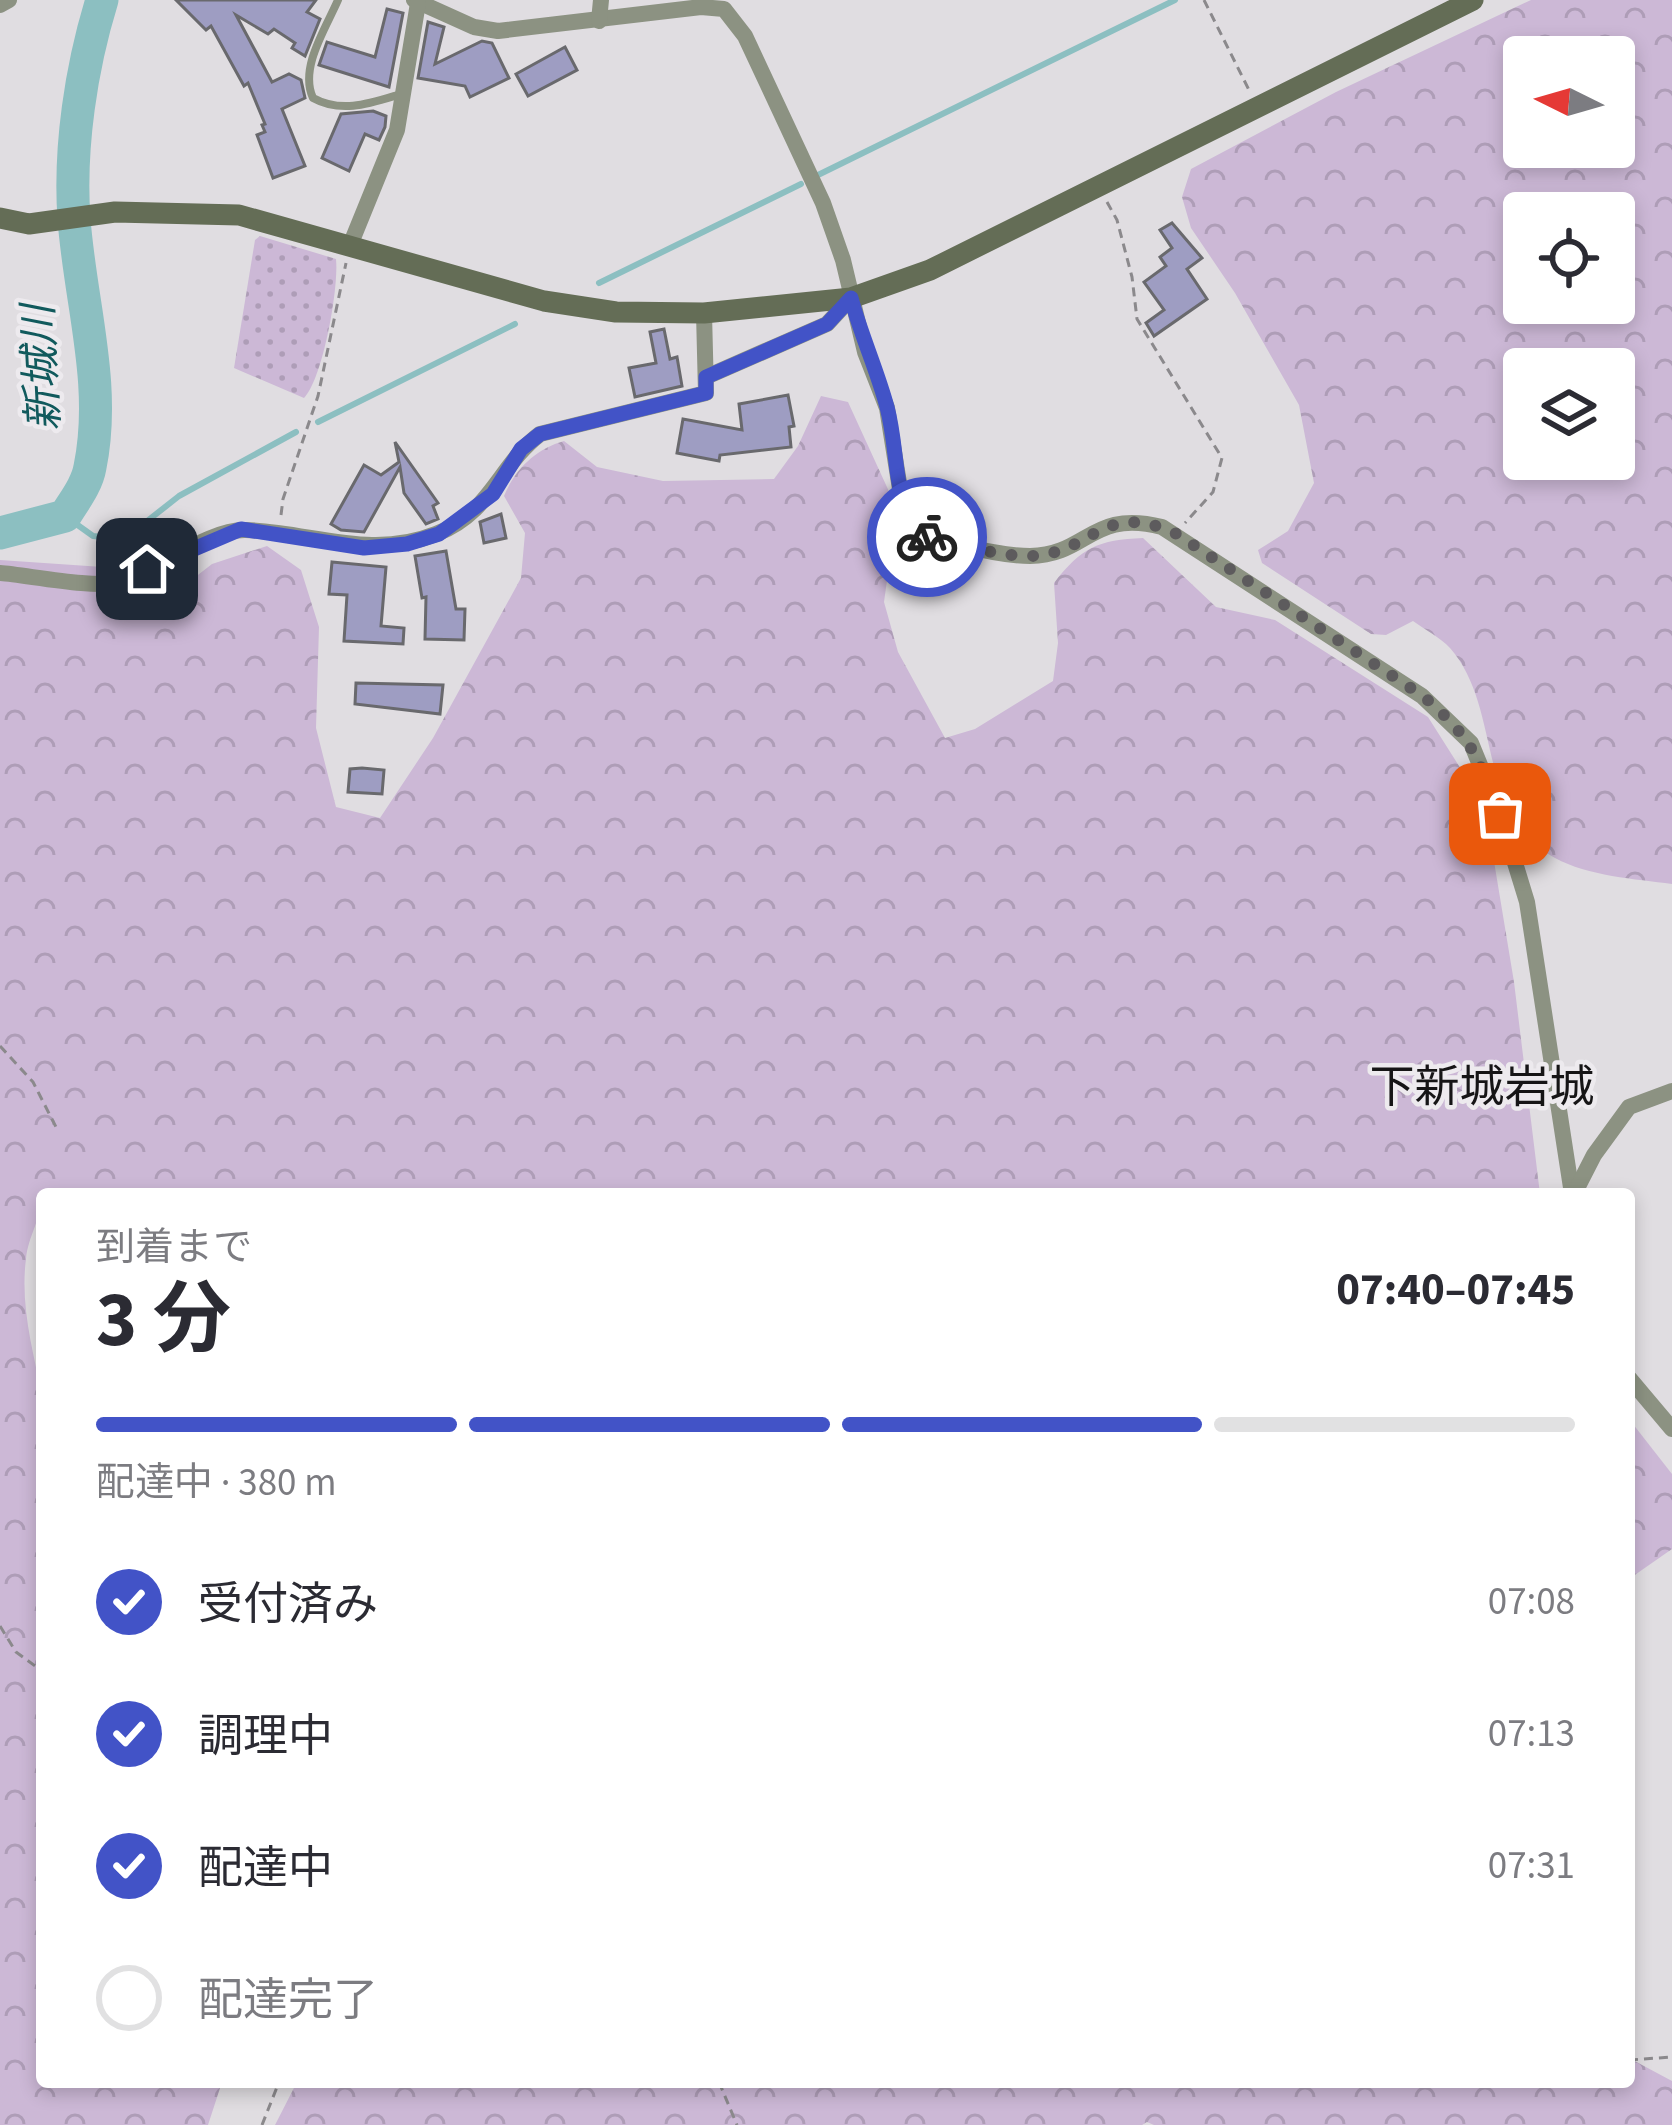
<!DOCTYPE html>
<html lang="ja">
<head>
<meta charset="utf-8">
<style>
	body { margin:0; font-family:"Source Sans 3","Noto Sans JP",sans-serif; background:#f7f7f7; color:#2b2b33; height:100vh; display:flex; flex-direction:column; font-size:45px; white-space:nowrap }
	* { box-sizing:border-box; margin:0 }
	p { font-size:39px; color:#7c7c81 }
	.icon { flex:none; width:66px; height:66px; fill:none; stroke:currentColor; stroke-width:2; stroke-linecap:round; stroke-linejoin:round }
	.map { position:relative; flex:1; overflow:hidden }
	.details { position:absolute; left:36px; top:1188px; width:1599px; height:900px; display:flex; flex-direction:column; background:#fff; border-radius:12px; box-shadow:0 6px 18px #0003 }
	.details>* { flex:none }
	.needle { width:78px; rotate:275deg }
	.tools { position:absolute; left:1503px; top:36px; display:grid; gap:24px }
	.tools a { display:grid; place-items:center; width:132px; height:132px; border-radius:12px; background:#fff; box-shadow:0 6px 18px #0003; font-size:60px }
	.pin { position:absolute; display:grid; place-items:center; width:102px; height:102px; color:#fff; margin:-51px; border-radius:24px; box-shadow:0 6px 18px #0006 }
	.courier { position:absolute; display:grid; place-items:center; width:120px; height:120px; margin:-60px; border:9px solid #4253c7; border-radius:50%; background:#fff; color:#222; box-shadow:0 3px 15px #0007 }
	.summary em { font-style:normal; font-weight:700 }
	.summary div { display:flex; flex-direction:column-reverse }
	.summary { display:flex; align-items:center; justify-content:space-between; height:204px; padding:0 60px }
	h1 { font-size:78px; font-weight:700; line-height:90px }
	.bar { display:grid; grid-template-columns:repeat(4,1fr); gap:18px 12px; align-content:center; height:144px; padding:0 60px }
	.bar i { height:15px; border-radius:9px; background:#e1e1e2 }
	.bar .on { background:#4253c7 }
	.bar p { grid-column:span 4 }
	ol { padding:0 60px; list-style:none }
	li { display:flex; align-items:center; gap:36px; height:132px }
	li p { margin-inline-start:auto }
	li .icon { padding:12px; border-radius:50%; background:#4253c7; color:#fff; stroke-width:4 }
	li:last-child { color:#7c7c81 }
	li i { width:66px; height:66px; border:6px solid #e1e1e2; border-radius:50% }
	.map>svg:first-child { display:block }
	.grass { fill:url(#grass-dots) }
	.forest { fill:url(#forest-crowns); fill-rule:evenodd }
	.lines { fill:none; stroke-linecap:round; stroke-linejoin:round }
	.stream { stroke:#8cbfc1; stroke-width:6 }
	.river { stroke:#8cbfc1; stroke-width:33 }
	.building { fill:#9e9dc2; stroke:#69696d; stroke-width:3 }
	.path { stroke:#8b898c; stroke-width:3; stroke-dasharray:9 6; stroke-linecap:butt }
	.lane { stroke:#8c9282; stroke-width:8 }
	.street { stroke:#8c9282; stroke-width:16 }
	.secondary { stroke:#646d56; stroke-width:21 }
	.done { stroke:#5d5b5d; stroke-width:12; stroke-dasharray:0 21.6 }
	.route { stroke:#4253c7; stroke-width:15 }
	.labels { text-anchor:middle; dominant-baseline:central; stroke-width:9; stroke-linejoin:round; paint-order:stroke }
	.water-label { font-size:42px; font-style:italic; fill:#115a5d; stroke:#edeaee }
	.quarter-label { font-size:45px; fill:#161516; stroke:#edeaee }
</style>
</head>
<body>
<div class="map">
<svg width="1672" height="2125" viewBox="0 0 1672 2125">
	<defs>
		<pattern id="grass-dots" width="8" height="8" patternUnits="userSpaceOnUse" patternTransform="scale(3)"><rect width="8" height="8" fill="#ccb8d6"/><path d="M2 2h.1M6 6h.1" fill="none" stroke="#ae9db7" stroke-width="1.8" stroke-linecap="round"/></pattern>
		<pattern id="forest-crowns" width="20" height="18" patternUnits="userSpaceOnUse" patternTransform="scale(3)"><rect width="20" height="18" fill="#ccb8d6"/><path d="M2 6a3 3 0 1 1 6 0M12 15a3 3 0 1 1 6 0" fill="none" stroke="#ae9db7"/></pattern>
	</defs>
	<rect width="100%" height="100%" fill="#e0dde1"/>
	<path class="grass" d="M260,236L336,259C339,287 323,378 304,398L234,368L255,240Z"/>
	<g class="forest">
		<path d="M1531,0H1672V884C1635,879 1588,876 1555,858C1475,816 1503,708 1450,648C1441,638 1424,629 1413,621L1386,635L1371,634L1262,563L1258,550L1288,531L1314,483L1299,405L1235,293L1191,228L1182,197L1191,169L1336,92ZM1524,57H1614V147H1524ZM1524,213H1614V303H1524ZM1524,369H1614V459H1524Z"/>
		<path d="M821,396L848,402L897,509L884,602L898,652L945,738L975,729L1053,681L1058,643L1054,583C1082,547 1098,540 1143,538L1216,607L1275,620L1428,717L1485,807L1514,982L1540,1194H42C42,1218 28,1236 26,1259C20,1305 33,1351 42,1395V2082H222L208,2125H0V560L132,569L160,583L185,585L212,564L267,546L301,570L319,627L316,728L336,807L380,818L433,738L521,578L525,533L504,496C515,469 536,449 564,441L597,467L663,481L774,479L798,446Z"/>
		<polygon points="1629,1419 1672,1474 1672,1549 1629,1579"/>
		<polygon points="1629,2058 1672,2081 1672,2125 1154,2125 1147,2122 1142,2125 275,2125 297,2082 1629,2082"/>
	</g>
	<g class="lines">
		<g class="stream">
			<polyline points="818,175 1175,0"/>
			<polyline points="599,283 801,184"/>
			<polyline points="318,422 515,324"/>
			<polyline points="65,516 93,536 112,538 132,533 179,496 296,432"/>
		</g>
		<path class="river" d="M0,533L65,516C74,501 87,485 90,467C107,384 80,302 74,219C69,148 81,68 102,0"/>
	</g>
	<g class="building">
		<polygon points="176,0 316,0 307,12 320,19 305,56 292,48 295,43 274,29 268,34 236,15 272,82 289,74 301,80 305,98 282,109 305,166 273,178 257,135 265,132 262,125 265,124 248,83 244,86 211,26 206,30"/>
		<polygon points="387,9 403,13 389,87 319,65 327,42 375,57"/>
		<polygon points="428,22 444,27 435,64 482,41 492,43 509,78 470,97 465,86 418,78"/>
		<polygon points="565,47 577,70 528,96 516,74"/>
		<polygon points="373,111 386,116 385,127 379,140 365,134 349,171 322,158 341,114"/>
		<polygon points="1172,223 1202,258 1187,269 1207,299 1154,336 1146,323 1164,310 1144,282 1166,266 1160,257 1172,248 1160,230"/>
		<polygon points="664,329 670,359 677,357 682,386 635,397 629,368 656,363 650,332"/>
		<polygon points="788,395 794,426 789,427 791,447 720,455 719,461 677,453 683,419 742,430 739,404"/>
		<polygon points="395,442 438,503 433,506 438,519 426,524 404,493 400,467 364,532 341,530 331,524 364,465 381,475 399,462"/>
		<polygon points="501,514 506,538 484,543 480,522"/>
		<polygon points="446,551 456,609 465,609 464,640 425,639 426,597 422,598 415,556"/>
		<polygon points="332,562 386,567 381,626 404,628 403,644 344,641 347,595 329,594"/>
		<polygon points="356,683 443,685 440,714 355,704"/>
		<polygon points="362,768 384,770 382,794 348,792 350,769"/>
	</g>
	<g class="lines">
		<g class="path">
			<polyline points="1204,0 1249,90"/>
			<polyline points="1107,202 1117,220 1132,277 1137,319 1222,458 1213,492 1185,523"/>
			<polyline points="281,515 283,499 318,396 346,263"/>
			<polyline points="0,1046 33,1082 57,1129"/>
			<polyline points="0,1626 16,1652 42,1671"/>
			<polyline points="1629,2060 1672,2057"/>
			<polyline points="719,2082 737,2125"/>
			<polyline points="262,2125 279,2082"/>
		</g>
		<path class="lane" d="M338,0C326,28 299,68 313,98C342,114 371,103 401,94"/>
		<g class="street">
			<path d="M414,0L474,27L498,31L701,7L724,9L745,36L823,203L843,260L865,352L887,408L904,514L918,536C952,542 997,556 1030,556C1088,555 1091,509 1162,527L1422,696L1471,743L1500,814L1527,902L1572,1194"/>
			<polyline points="0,5 9,0"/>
			<polyline points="599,21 601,0"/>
			<polyline points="349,248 397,130 418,3"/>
			<polyline points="706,377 827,324 851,298"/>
			<path d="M0,573C27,575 96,589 119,582C158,572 206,529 246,530C311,532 371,560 436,534C491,513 499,465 540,434L706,393L704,313"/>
			<polyline points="1574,1194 1594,1155 1629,1107 1672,1091"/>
			<polyline points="1629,1378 1672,1429"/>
		</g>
		<polyline class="secondary" points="0,218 29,224 115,212 239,215 544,301 616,312 704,313 851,298 930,270 1473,0"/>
	</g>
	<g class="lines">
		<path class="done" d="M927,537C959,543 998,557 1031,556C1094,553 1101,500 1175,533L1423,696C1473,739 1476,754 1500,814"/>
		<path class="route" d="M147,569L241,529L364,548L407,544L439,534L493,494L521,449L540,434L706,393V377L827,324L851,298C861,335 877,370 887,407C899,452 892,496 919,536L927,537"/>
	</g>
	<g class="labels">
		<g class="water-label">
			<text transform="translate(42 368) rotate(-93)">新城川</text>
		</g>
		<g class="quarter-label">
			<text x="1482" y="1088">下新城岩城</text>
		</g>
	</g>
</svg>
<div class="tools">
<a><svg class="needle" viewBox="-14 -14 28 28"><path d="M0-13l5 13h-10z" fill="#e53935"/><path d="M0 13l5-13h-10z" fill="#7c7c81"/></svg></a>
<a><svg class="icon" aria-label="locate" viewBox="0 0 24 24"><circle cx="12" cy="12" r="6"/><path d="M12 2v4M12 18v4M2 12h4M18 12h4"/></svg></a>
<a><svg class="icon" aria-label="layers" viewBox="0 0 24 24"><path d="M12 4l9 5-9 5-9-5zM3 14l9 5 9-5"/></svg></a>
</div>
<div class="pin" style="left:1500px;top:814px;background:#ea580c"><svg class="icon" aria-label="bag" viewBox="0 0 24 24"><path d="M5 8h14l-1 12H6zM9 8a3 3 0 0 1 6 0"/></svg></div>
<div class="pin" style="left:147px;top:569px;background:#1f2937"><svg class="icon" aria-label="home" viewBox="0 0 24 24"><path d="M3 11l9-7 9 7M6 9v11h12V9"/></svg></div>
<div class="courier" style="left:927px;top:537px"><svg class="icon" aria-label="bike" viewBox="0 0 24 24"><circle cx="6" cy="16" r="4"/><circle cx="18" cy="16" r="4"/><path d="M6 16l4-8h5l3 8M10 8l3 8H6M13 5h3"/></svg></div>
<section class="details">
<div class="summary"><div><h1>3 分</h1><p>到着まで</p></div><em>07:40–07:45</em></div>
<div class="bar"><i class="on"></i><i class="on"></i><i class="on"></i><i></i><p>配達中 · 380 m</p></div>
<ol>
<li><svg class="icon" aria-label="check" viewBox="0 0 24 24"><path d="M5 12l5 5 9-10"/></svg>受付済み<p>07:08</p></li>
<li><svg class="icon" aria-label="check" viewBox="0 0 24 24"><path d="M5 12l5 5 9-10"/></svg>調理中<p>07:13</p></li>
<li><svg class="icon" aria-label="check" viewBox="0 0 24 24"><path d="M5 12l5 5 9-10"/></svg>配達中<p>07:31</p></li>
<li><i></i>配達完了</li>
</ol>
</section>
</div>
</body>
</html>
